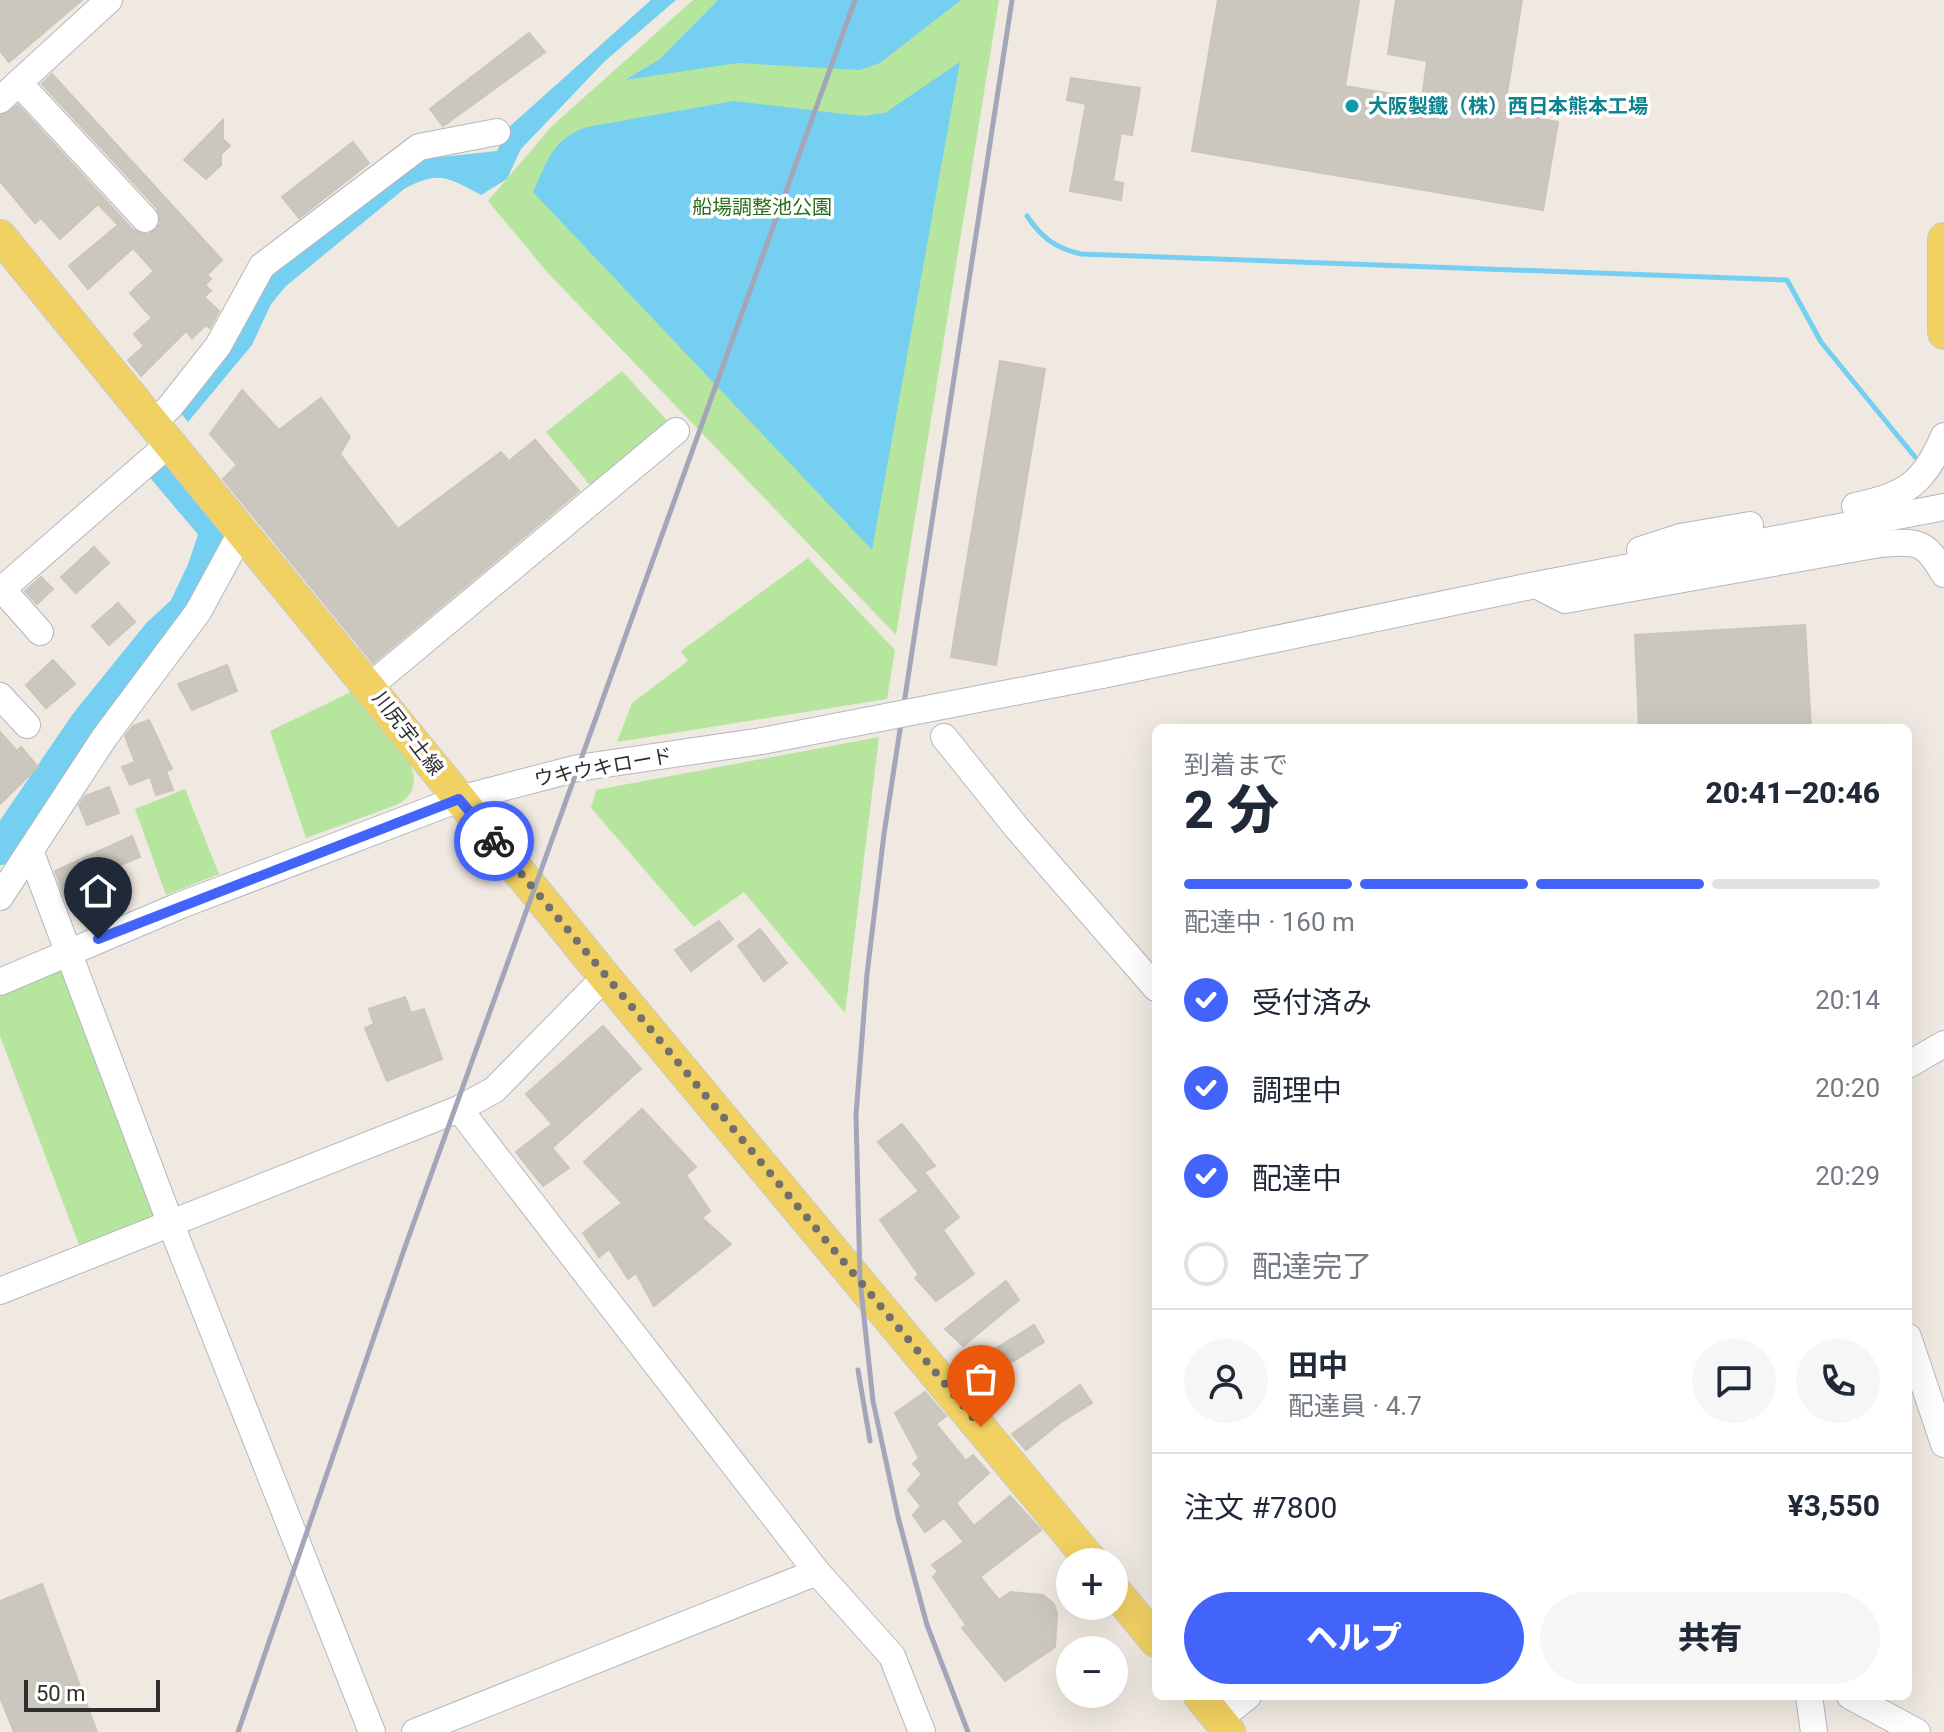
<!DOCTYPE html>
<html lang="ja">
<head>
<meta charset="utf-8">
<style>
	body { margin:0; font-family:Roboto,"Noto Sans JP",sans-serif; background:#f6f6f7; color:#1f2937; height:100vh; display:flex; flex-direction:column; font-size:30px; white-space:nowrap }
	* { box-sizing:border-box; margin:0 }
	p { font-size:26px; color:#747a83 }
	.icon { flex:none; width:44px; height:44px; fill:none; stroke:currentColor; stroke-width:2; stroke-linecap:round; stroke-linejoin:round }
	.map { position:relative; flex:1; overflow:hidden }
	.drawer { position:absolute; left:1152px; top:724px; width:760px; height:976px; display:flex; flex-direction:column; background:#fff; border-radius:12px; box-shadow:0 8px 32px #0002 }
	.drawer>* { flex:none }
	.fabs { position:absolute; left:1056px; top:1548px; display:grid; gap:16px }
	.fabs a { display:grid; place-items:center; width:72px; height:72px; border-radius:50%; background:#fff; box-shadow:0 8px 32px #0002; font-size:40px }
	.scale { position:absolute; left:24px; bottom:20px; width:136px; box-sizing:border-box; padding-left:8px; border:4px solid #2e2e2e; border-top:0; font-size:22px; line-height:28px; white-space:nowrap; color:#2e2e2e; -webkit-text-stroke:6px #fff; paint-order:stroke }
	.pin { position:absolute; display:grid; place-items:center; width:68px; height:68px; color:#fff; margin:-82px -34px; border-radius:50% 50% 50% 0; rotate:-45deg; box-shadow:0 0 8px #0007 }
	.pin .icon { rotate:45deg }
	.courier { position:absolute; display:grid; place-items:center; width:80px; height:80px; margin:-40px; border:6px solid #4264fb; border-radius:50%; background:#fff; color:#222; box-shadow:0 2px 10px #0007 }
	.overview em { font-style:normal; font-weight:800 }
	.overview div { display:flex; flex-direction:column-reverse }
	.overview { display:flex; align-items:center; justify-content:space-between; height:136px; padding:0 32px }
	h1 { font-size:52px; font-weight:800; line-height:60px }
	.bar { display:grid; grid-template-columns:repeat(4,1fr); gap:12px 8px; align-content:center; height:96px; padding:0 32px }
	.bar i { height:10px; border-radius:6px; background:#e0e1e3 }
	.bar .on { background:#4264fb }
	.bar p { grid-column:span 4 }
	.line { display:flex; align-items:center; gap:20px; padding:0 32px; border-top:2px solid #e0e1e3 }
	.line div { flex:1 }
	.round { display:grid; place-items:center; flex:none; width:84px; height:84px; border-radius:42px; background:#f6f6f7 }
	ol { padding:0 32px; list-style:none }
	li { display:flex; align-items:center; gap:24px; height:88px }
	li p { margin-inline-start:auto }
	li .icon { padding:8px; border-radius:50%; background:#4264fb; color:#fff; stroke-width:4 }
	li:last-child { color:#747a83 }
	li i { width:44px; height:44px; border:4px solid #e0e1e3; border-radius:50% }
	.cta { display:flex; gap:16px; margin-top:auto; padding:16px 32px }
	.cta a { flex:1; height:92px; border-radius:48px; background:#4264fb; color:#fff; font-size:32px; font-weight:800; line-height:92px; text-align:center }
	.cta a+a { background:#f6f6f7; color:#1f2937 }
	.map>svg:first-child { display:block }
	.green { fill:#b6e59e }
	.water { fill:#75cff0 }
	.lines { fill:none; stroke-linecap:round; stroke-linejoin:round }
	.stream { stroke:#75cff0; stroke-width:5 }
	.river { stroke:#75cff0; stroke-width:32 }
	.building { fill:#cbc7bf; stroke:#cbc5ba; stroke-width:2 }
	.minor-casing { stroke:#b4b7c1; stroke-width:28 }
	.major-casing { stroke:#c9c9c9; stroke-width:34 }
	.minor { stroke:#fff; stroke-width:26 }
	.major { stroke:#f2d163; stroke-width:32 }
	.rail { stroke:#a3a6b8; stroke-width:5 }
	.minor-bridge-casing { stroke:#b4b7c1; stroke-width:28; stroke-linecap:butt }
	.minor-bridge { stroke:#fff; stroke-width:26 }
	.done { stroke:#726f6d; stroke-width:8; stroke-dasharray:0 14.4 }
	.route { stroke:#4264fb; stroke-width:10 }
	.culture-dot { fill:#0f9aa8; stroke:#fff; stroke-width:3 }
	.labels { text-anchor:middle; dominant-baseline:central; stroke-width:7; stroke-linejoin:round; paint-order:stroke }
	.culture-label { font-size:20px; font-weight:bold; fill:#0d838f; stroke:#fff; text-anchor:start }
	.park-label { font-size:20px; fill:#2c6e1b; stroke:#fff }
	.street-label { font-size:20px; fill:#2e2e2e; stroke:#fff }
</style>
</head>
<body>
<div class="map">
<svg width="1944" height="1732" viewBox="0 0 1944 1732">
	<rect width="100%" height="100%" fill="#efe9e1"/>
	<g class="green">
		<polygon points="693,0 999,0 896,635 547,272 488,201 551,127"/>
		<polygon points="622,371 673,427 595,491 546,432"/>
		<polygon points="808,558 895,650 887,699 617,742 632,703 688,661 681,651"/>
		<path d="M353,691C374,716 447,780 396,805L306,838L270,731Z"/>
		<polygon points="879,737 845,1013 744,892 694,927 591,808 596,790"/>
		<polygon points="185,789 219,874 166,895 135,809"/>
		<polygon points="68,961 161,1219 81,1250 0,1036 0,993"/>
	</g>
	<g class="water">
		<path d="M651,0H676L605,61L521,149L507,179L481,195C448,177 438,170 404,189L286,286L271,304L252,345L188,422L178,410L272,274L414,160L497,151L509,127Z"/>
		<polygon points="718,0 961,0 880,63 860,70 738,63 625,80 660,59"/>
		<path d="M960,62L872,550L533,192C548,160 552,139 587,127L734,101L862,116L885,113Z"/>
	</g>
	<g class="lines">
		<path class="stream" d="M1027,216C1042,238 1055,248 1081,254L1787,280L1821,342L1915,457"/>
		<polyline class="river" points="0,849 86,723 158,634 184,610 203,570 216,531 161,466"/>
	</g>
	<g class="building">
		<polygon points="0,0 82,0 9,62 0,51"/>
		<polygon points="1218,0 1359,0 1345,86 1422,99 1427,61 1388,54 1396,0 1522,0 1504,112 1558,122 1543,210 1192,151"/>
		<polygon points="529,33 545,52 443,126 430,109"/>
		<polygon points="52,74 222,260 207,275 211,279 205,285 211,291 204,297 219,311 210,328 206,325 192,338 186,331 141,376 128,360 144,346 134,334 152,318 130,293 154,271 133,248 88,289 69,266 118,225 98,204 60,239 41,218 35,223 0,181 0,116 18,105 133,230 148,235 160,224 157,208 42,84"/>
		<polygon points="1071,78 1140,88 1132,135 1121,133 1113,181 1123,183 1121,200 1070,191 1086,104 1067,100"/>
		<polygon points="223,120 223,139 230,146 221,154 221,165 206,179 184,160"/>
		<polygon points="353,142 369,163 299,218 282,197"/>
		<polygon points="1000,361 1045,369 996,665 951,657"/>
		<polygon points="242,390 279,430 321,398 350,437 340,454 398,529 501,452 509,461 535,440 579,491 373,663 223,479 237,465 210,434"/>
		<polygon points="94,547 109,563 76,593 61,577"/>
		<polygon points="41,577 53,589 37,604 25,591"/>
		<polygon points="118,603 135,622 109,645 92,626"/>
		<polygon points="1805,625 1811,728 1639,728 1635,635"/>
		<polygon points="53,660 75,684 46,708 26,685"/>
		<polygon points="227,665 237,691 192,710 178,684"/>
		<polygon points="149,720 172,769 166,771 173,790 156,795 150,777 130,785 122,767 135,762 125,736 133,726"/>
		<polygon points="0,732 17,751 21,747 38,767 0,804"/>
		<polygon points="109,787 119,813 87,825 79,805 85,796"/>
		<polygon points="132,836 140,857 78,882 81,889 64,896 55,871"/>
		<polygon points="719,921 733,939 691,971 675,950"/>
		<polygon points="760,929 787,963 764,981 738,946"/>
		<polygon points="405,997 411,1013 424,1009 442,1059 387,1081 365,1028 374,1024 369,1009"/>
		<polygon points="603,1026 641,1069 552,1148 569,1168 543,1186 516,1152 552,1124 526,1094"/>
		<polygon points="642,1109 696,1167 686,1175 710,1211 702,1218 731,1244 654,1306 636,1273 628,1279 609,1249 599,1257 583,1233 622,1203 584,1162"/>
		<polygon points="902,1124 935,1166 924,1172 959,1217 943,1230 974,1274 936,1301 915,1278 919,1275 880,1220 919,1191 878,1142"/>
		<polygon points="1006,1281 1019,1300 963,1346 945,1329"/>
		<polygon points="1034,1325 1044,1342 988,1377 977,1360"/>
		<polygon points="1080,1385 1092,1403 1061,1422 1026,1450 1012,1434"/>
		<polygon points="925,1392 946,1416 936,1424 966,1461 973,1455 989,1473 956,1503 974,1526 1010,1496 1041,1530 980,1577 999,1600 1011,1592 1043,1595 1054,1604 1057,1613 1055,1647 1005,1681 962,1628 966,1625 933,1577 938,1571 932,1565 964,1542 944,1518 925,1532 913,1515 921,1506 908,1490 922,1474 913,1464 919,1458 895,1413"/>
		<polygon points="42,1584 97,1732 14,1732 0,1697 0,1601"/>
	</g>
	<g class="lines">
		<defs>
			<g id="minor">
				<polyline points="19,83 145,219"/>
				<polyline points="0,100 109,0"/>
				<polyline points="154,421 169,408 218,346 262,266 419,147 497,132"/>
				<path d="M1855,506C1906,496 1924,483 1944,436"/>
				<polyline points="1640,550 1680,537 1750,525"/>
				<path d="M1536,585L1565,600L1880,544C1917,541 1925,540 1944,574"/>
				<polyline points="2,589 40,632"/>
				<polyline points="0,591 170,443"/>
				<polyline points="1102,675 1536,585 1944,507"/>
				<polyline points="370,686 676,431"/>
				<polyline points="0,696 27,725"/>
				<polyline points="944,737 1017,828 1156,988"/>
				<polyline points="31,853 170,1222 372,1732"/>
				<polyline points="0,897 104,738 198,612 242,531"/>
				<polyline points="0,982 181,905 459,799 578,768 762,741"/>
				<polyline points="1908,1065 1944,1044"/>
				<polyline points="459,1109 817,1572 892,1656 922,1732"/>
				<polyline points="0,1291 459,1109 494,1090 605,977"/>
				<polyline points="1908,1337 1944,1444"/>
				<polyline points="1809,1696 1814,1732"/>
				<polyline points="1850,1696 1917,1732"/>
				<polyline points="1219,1719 1248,1696"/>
				<polyline points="415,1732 817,1572"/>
			</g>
			<g id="major">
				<polyline points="0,236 605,977 1092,1562"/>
				<polyline points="1944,239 1944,333"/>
				<polyline points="1114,1590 1156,1641"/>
				<polyline points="1200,1696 1229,1732"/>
			</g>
		</defs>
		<use href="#minor" class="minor-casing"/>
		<use href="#major" class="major-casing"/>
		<use href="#minor" class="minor"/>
		<use href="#major" class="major"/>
		<g class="rail">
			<polyline points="858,1370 870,1441"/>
			<polyline points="238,1732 405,1247 855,0"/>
			<polyline points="968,1732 927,1625 898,1517 873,1401 860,1280 856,1115 867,974 884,834 1012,0"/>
		</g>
		<defs>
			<polyline id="minor-bridge" points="762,741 1102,675"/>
		</defs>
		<use href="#minor-bridge" class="minor-bridge-casing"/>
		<use href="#minor-bridge" class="minor-bridge"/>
	</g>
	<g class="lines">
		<polyline class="done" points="494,841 981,1427"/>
		<polyline class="route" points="98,939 459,799 494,841"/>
	</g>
	<circle class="culture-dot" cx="1352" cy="106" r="8"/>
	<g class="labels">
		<g class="culture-label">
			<text x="1368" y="106">大阪製鐵（株）西日本熊本工場</text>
		</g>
		<g class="park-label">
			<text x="762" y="207">船場調整池公園</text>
		</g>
		<g class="street-label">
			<text transform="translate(408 733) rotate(52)">川尻宇土線</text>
			<text transform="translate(603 767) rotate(-10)">ウキウキロード</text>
		</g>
	</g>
</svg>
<div class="fabs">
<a>+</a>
<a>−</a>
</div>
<div class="scale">50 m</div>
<div class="pin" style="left:981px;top:1427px;background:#ea580c"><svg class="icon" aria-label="bag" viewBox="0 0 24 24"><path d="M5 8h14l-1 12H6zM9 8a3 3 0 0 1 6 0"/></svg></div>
<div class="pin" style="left:98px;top:939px;background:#1f2937"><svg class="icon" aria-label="home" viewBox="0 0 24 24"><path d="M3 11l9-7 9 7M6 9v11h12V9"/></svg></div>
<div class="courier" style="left:494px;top:841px"><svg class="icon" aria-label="bike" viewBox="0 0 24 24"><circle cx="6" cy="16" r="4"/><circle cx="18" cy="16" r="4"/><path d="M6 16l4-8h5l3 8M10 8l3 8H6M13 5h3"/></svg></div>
<section class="drawer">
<div class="overview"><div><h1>2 分</h1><p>到着まで</p></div><em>20:41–20:46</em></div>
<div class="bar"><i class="on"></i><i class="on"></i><i class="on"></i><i></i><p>配達中 · 160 m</p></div>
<ol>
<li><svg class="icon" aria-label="check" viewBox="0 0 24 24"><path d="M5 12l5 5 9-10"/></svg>受付済み<p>20:14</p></li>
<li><svg class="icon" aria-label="check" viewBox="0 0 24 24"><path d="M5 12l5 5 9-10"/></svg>調理中<p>20:20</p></li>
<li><svg class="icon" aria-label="check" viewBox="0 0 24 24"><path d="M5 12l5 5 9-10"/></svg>配達中<p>20:29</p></li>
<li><i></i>配達完了</li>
</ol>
<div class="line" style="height:144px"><a class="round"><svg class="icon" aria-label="person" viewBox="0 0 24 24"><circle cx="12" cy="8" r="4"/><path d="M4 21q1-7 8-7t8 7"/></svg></a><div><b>田中</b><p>配達員 · 4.7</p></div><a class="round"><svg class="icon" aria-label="chat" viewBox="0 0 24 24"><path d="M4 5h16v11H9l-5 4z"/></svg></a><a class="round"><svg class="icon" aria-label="phone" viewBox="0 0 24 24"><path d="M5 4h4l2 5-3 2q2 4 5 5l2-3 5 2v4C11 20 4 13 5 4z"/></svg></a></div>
<div class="line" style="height:104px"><div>注文 #7800</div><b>¥3,550</b></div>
<div class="cta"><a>ヘルプ</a><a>共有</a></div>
</section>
</div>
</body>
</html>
